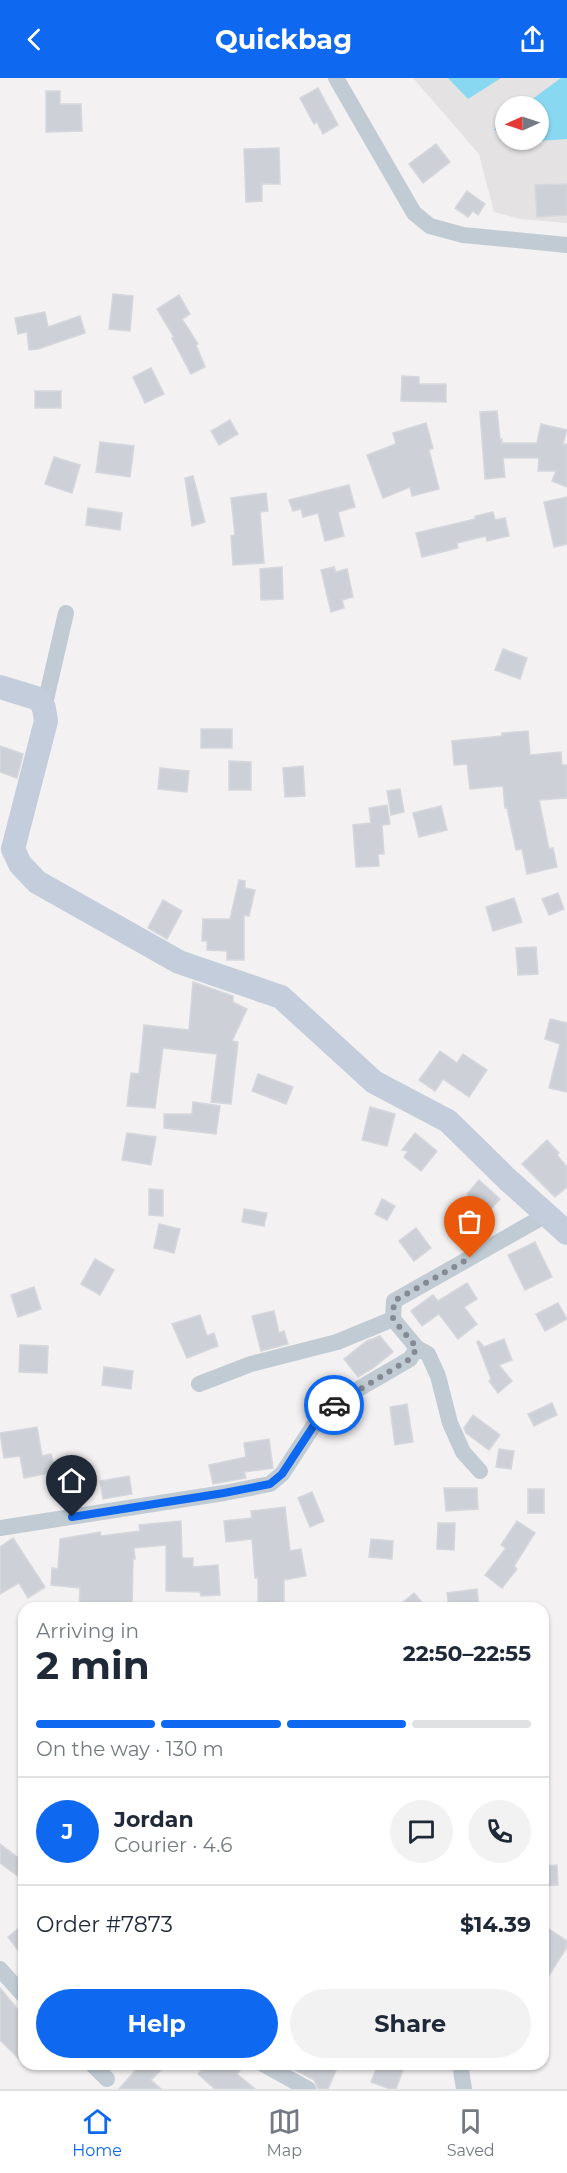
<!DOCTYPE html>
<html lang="en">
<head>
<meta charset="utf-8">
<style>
	body { margin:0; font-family:Montserrat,sans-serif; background:#f2f2f3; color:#1f2937; height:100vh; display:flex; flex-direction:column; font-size:22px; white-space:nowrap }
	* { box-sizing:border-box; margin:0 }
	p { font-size:20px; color:#747a83 }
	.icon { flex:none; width:33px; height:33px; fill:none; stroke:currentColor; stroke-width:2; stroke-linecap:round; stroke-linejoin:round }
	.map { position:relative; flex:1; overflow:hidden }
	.sheet { position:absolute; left:18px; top:1524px; width:531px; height:468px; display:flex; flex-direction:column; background:#fff; border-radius:18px; box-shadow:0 2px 4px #0004 }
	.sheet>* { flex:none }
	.needle { width:39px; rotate:267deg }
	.controls { position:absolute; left:495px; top:18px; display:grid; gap:12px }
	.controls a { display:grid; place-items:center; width:54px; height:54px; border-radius:50%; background:#fff; box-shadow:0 2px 4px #0004; font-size:30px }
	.pin { position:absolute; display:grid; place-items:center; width:51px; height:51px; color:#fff; margin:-62px -26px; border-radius:50% 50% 50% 0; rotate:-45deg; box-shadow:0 0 6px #0007 }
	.pin .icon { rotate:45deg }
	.courier { position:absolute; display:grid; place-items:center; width:60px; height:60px; margin:-30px; border:4px solid #0e68f0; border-radius:50%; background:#fff; color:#222; box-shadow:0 2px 8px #0007 }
	.head em { font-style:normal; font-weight:700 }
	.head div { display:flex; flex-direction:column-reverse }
	.head { display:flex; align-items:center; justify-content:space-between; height:102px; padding:0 18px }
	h1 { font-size:39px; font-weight:700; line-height:45px }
	.bar { display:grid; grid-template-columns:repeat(4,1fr); gap:9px 6px; align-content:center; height:72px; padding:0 18px }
	.bar i { height:8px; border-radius:4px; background:#e0e1e3 }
	.bar .on { background:#0e68f0 }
	.bar p { grid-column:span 4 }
	.line { display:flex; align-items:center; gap:15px; padding:0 18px; border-top:2px solid #e0e1e3 }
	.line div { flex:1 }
	.round { display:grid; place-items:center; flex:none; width:63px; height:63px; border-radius:32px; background:#f2f2f3 }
	.button { display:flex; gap:12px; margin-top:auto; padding:12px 18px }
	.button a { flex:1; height:69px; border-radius:36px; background:#0e68f0; color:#fff; font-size:24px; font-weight:700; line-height:69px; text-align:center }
	.button a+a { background:#f2f2f3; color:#1f2937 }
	header { display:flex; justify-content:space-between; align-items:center; height:78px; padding:0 18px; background:#0e68f0; color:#fff; font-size:27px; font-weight:700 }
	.tabs { display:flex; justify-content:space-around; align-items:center; height:84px; border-top:2px solid #e0e1e3; background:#fff; font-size:16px; color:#747a83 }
	.tabs a { display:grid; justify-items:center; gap:3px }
	.tabs .on { color:#0e68f0 }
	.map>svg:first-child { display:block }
	.education { fill:#e4e2e3; fill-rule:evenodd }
	.water { fill:#88d8f2 }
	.building { fill:#cdd0d6; stroke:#d5d7dd; stroke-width:1.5 }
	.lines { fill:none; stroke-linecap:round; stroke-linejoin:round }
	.street { stroke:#c1cbd3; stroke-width:16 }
	.secondary { stroke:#c3cddb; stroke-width:24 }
	.done { stroke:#838a93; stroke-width:6; stroke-dasharray:0 10.8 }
	.route { stroke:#0e68f0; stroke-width:8 }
</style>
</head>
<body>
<header><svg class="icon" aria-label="back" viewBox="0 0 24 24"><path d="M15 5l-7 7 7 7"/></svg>Quickbag<svg class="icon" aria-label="share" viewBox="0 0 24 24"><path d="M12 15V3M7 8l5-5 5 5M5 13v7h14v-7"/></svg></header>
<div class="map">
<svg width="567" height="2011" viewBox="0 0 567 2011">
	<rect width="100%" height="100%" fill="#f3f1f1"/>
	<path class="education" d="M413,0H567V145L520,141L494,134L479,76ZM506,28H538V62H506Z"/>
	<g class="water">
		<polygon points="448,0 501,0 468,21"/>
		<polygon points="561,0 567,0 567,61 509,65 494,51 505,42 506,62 538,62 538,28 523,28"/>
	</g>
	<g class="building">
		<polygon points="318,10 338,47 323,56 317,44 314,46 300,20"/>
		<polygon points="46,13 60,13 60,26 81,26 82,53 46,54"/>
		<polygon points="436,66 450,84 423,105 409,86"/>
		<polygon points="279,70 280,106 262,106 262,123 246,124 244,71"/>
		<polygon points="567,106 567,137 537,139 535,107"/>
		<polygon points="467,113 485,126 478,137 473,133 468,139 455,130"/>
		<polygon points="113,216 133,218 130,253 109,251"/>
		<polygon points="179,217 190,236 182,241 198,266 196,267 205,289 191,296 172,260 174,259 157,231"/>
		<polygon points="45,234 48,249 80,238 85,255 38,271 29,272 27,254 18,256 15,240"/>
		<polygon points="151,290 164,316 145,325 133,299"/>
		<polygon points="402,298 419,299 419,306 446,306 446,324 401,323"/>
		<rect x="35" y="313" width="26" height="17"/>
		<polygon points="497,333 500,361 502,361 502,365 537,365 541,346 567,352 563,366 567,366 567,409 552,403 556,393 538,393 539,380 503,380 505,399 485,401 480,334"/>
		<polygon points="230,342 238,356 219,367 211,353"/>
		<polygon points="426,345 433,370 429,372 439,411 412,418 410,409 383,420 367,377 396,366 393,355"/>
		<polygon points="100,364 134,368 130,399 96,394"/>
		<polygon points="54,379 80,387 72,415 45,406"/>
		<polygon points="193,398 205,444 192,448 185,400"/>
		<polygon points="349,407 355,429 338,434 344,458 325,463 318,435 303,439 301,431 293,433 289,422"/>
		<polygon points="266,415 268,433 260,434 264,485 233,487 231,458 235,457 231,420"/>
		<polygon points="567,419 567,466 554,469 544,424"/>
		<polygon points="88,430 122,435 120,452 86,447"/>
		<polygon points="493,434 495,442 505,440 509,458 487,463 486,458 457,465 458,470 422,479 416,455 475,441 475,438"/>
		<polygon points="282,489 283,521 261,522 260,491"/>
		<polygon points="334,489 336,494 347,491 353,519 342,522 344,530 331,534 321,492"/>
		<polygon points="503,571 527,580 520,601 495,592"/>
		<rect x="201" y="651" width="31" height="19"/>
		<polygon points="528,653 530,677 561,674 562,687 567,687 567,720 539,722 549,771 553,770 557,789 527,796 522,771 516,772 507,730 505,730 503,708 470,711 467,686 454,687 452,663 502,658 502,655"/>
		<polygon points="0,668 23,676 17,700 0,694"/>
		<polygon points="229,683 251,684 251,712 229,712"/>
		<polygon points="303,688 305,718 285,719 283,690"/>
		<polygon points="160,690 189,693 187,714 158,711"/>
		<polygon points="400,711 404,734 391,737 387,713"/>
		<polygon points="387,727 390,746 382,747 384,776 378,776 379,788 356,789 353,747 371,745 369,730"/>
		<polygon points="441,728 447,752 419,759 413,735"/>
		<polygon points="239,802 245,803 245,810 255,812 249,838 244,837 244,882 227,882 227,873 207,872 207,863 202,863 203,841 230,841"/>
		<polygon points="558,815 564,831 549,837 542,821"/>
		<polygon points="514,820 522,844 493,853 486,829"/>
		<polygon points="163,822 182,833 167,861 148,850"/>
		<polygon points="536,869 538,896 518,897 516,870"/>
		<polygon points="193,904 233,918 233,924 247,931 232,963 238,964 231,1026 211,1024 217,976 163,970 155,1030 127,1028 131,995 139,996 144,947 189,952"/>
		<polygon points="550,941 567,945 567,1014 549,1010 560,966 545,961"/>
		<polygon points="440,973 457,985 463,976 487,992 469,1019 443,1001 435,1013 419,1002"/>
		<polygon points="258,996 293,1009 286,1026 252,1013"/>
		<polygon points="193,1024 220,1028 216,1056 164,1050 164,1036 192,1036"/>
		<polygon points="370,1029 395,1036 387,1068 362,1062"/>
		<polygon points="127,1055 156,1059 151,1087 122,1082"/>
		<polygon points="415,1055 437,1073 421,1093 404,1079 408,1073 402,1072"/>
		<polygon points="547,1062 559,1075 557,1077 567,1089 567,1109 555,1119 522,1086"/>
		<polygon points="479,1102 500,1121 487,1135 467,1116"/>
		<polygon points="149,1111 163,1112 163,1138 149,1137"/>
		<polygon points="382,1121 395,1128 387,1142 375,1136"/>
		<polygon points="244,1131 267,1135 264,1148 242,1144"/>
		<polygon points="159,1146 180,1151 174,1175 154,1170"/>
		<polygon points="416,1150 431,1170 414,1183 399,1163"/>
		<polygon points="535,1164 552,1199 525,1212 508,1177"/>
		<polygon points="95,1181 114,1192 100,1217 81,1206"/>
		<polygon points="467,1205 477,1221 464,1229 477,1246 458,1261 439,1236 422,1248 411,1233 433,1217 438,1223"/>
		<polygon points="34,1209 41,1231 18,1239 11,1217"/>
		<polygon points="558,1225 567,1241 545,1253 536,1236"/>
		<polygon points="274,1233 279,1255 284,1253 288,1266 261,1273 252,1238"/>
		<polygon points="200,1237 207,1258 214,1255 218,1268 187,1280 172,1246"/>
		<polygon points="380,1258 393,1274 373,1290 358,1299 344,1281 367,1263"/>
		<polygon points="504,1261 512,1282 499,1287 512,1303 498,1315 489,1303 491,1301 477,1264 479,1263 484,1269"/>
		<polygon points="20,1267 48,1268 47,1295 19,1294"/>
		<polygon points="104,1289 133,1293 131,1311 102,1307"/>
		<polygon points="552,1325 557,1337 534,1348 528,1336"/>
		<polygon points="407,1326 413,1364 395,1367 390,1329"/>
		<polygon points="473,1337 500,1357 489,1372 466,1355 464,1350"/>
		<polygon points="37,1349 42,1378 51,1376 55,1394 24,1400 20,1378 4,1380 0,1355"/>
		<polygon points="269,1361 273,1390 244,1394 246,1400 213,1406 209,1387 246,1379 244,1365"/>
		<polygon points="499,1371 514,1373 511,1391 496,1389"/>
		<polygon points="129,1398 132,1416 103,1421 100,1403"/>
		<polygon points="444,1410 477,1410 478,1431 446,1433"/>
		<rect x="528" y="1411" width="16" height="24"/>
		<polygon points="312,1414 324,1443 310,1449 298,1420"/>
		<polygon points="285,1429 290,1473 301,1471 306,1498 284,1502 284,1529 258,1529 258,1500 255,1500 252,1461 226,1464 224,1443 252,1440 251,1433"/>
		<polygon points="181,1443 182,1480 193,1480 193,1489 218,1487 220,1517 201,1518 200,1514 166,1513 166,1467 134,1470 135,1481 133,1481 132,1530 79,1530 80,1510 51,1507 52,1490 58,1491 60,1461 100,1454 101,1458 140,1453 139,1447"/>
		<polygon points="517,1443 535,1455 514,1488 517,1491 502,1510 485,1497 506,1470 501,1467"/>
		<polygon points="438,1445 455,1445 454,1472 437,1471"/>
		<polygon points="13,1460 45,1509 28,1520 19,1505 0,1516 0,1469"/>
		<polygon points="371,1461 393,1463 392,1481 369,1479"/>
		<polygon points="477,1511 479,1530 449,1530 447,1515"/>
		<polygon points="414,1515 427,1530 396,1530"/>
		<polygon points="0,1766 24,1784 24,1791 19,1799 0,1785"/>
		<polygon points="557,1787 558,1807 543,1808 543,1788"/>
		<polygon points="24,1846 24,1880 8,1859"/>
		<polygon points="543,1847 567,1863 567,1869 543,1907"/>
		<polygon points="0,1910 24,1939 24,1974 18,1980 0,1962"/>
		<polygon points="141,1986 167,1986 151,2002 161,2011 119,2011"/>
		<polygon points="207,1986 245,1986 237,1996 255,2011 215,2011 198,1996"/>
		<polygon points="297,1986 324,1986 336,1992 328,2011 318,2011 314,2002 295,1992"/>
		<polygon points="378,1986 405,1986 396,2011 390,2011 371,2004"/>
	</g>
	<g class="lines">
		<g class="street">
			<polyline points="336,0 414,135 430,148 463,157 567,167"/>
			<polyline points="44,630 66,535"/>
			<polyline points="417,1270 428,1276 438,1298 450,1345 463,1374 480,1393"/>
			<polyline points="199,1306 251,1286 337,1264 393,1241"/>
			<polyline points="0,1450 224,1415 270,1406 282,1396 320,1338 341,1321 410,1281 417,1270 393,1241 394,1223 546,1137"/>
			<polyline points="0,1891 24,1918"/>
			<polyline points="92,1986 107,2001"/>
			<polyline points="263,1986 308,2011"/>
			<polyline points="460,1986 464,2011"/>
		</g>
		<polyline class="secondary" points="0,609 39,621 44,630 46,643 13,771 20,786 37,804 179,884 281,919 374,1004 448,1043 507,1101 567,1155"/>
	</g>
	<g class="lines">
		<polyline class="done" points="334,1327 410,1281 417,1270 393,1241 394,1223 470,1180"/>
		<polyline class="route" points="72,1439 224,1415 270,1406 282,1396 320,1338 334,1327"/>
	</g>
</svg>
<div class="controls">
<a><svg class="needle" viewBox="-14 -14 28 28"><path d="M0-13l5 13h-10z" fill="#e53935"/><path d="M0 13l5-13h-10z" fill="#747a83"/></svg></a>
</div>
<div class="pin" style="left:470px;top:1180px;background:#ea580c"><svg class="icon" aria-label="bag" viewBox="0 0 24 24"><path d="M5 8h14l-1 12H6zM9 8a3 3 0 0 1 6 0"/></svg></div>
<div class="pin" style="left:72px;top:1439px;background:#1f2937"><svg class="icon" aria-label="home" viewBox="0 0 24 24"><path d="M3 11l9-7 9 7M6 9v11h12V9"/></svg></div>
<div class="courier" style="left:334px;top:1327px"><svg class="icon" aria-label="car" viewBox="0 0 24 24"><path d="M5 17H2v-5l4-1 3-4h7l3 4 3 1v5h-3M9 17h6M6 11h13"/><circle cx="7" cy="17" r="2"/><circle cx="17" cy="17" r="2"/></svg></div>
<section class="sheet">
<div class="head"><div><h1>2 min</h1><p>Arriving in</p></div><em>22:50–22:55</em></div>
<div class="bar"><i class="on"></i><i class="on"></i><i class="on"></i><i></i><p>On the way · 130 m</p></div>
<div class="line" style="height:108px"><b class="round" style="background:#0e68f0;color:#fff">J</b><div><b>Jordan</b><p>Courier · 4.6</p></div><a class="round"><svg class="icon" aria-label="chat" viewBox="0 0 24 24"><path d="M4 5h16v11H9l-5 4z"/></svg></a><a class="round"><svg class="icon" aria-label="phone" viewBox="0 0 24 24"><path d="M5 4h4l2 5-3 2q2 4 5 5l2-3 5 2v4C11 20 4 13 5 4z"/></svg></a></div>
<div class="line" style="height:78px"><div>Order #7873</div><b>$14.39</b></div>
<div class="button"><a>Help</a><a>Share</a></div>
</section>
</div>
<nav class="tabs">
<a class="on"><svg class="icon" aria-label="home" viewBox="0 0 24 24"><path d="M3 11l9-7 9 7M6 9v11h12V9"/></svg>Home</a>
<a><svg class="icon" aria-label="map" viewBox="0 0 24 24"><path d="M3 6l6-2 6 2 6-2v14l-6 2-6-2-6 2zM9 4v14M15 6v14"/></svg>Map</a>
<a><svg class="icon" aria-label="saved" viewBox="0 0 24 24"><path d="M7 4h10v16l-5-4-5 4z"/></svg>Saved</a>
</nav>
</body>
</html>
